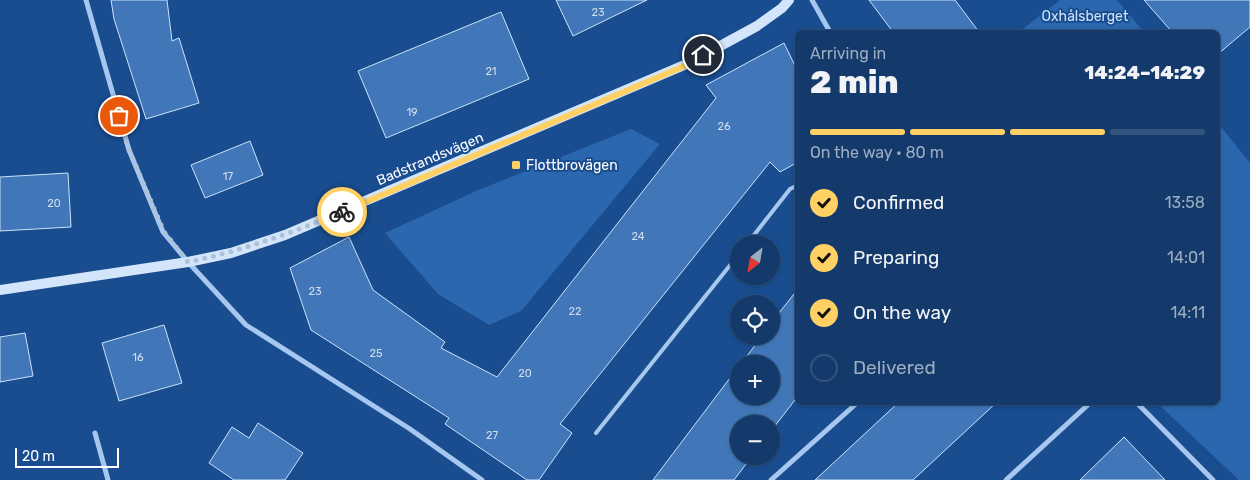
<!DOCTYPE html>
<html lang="en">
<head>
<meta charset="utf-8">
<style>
	body { margin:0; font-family:Rubik,sans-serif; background:#204573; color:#f1f3f6; height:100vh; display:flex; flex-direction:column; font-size:19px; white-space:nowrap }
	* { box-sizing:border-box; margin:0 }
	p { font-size:16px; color:#9dadc1 }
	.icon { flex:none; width:28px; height:28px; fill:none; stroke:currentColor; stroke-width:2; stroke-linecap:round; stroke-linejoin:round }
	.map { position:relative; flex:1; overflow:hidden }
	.side { position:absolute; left:795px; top:30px; width:425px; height:375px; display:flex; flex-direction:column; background:#133a6b; border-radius:8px; box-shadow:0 1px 4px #0004,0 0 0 1px #32547e }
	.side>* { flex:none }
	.needle { width:32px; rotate:211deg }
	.fabs { position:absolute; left:730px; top:235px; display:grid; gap:10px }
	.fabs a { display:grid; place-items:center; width:50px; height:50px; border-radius:50%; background:#133a6b; box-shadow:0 1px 4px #0004,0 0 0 1px #32547e; font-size:25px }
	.scale { position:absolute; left:15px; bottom:12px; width:104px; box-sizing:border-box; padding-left:5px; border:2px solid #fff; border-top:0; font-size:14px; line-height:18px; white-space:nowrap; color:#fff; -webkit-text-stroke:4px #194d8f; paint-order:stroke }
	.pin { position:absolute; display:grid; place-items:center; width:42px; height:42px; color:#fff; margin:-21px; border:2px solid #fff; border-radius:50%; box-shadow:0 1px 5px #0007 }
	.courier { position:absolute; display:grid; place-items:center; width:50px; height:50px; margin:-25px; border:4px solid #ffd164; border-radius:50%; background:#fff; color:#222; box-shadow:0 1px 6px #0007 }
	.summary em { font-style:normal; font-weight:800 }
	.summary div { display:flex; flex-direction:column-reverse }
	.summary { display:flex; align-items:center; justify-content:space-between; height:85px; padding:0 15px }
	h1 { font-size:32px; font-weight:800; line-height:38px }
	.bar { display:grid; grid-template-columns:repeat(4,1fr); gap:8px 5px; align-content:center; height:60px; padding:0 15px }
	.bar i { height:6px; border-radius:4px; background:#32547e }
	.bar .current { background:#ffd164 }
	.bar p { grid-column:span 4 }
	ol { padding:0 15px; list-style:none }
	li { display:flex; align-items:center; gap:15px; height:55px }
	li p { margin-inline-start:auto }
	li .icon { padding:5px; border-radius:50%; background:#ffd164; color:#111; stroke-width:4 }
	li:last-child { color:#9dadc1 }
	li i { width:28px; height:28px; border:2px solid #32547e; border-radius:50% }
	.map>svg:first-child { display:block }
	.green { fill:#2b67ae }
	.building { fill:#4177b8; stroke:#cce2fb }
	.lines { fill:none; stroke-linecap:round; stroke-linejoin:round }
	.lane { stroke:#a6c7ef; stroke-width:4 }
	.street { stroke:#a6c7ef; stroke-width:5 }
	.secondary { stroke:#d3e5fa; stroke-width:10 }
	.done { stroke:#aec1d8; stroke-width:5; stroke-dasharray:0 9 }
	.route { stroke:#ffd164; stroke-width:6 }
	.poi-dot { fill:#ffd164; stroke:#194d8f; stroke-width:2 }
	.labels { text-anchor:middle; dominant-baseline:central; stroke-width:4; stroke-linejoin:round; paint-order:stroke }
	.number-label { font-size:11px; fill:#d0dded }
	.park-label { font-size:14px; fill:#cce2fb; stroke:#194d8f }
	.street-label { font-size:14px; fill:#fff; stroke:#194d8f }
	.poi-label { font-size:14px; fill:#fff; stroke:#194d8f; text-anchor:start }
</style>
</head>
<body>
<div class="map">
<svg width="1250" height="480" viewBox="0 0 1250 480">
	<rect width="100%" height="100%" fill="#194d8f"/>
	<g class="green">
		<polygon points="1060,0 1117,0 1144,32 1019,32"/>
		<polygon points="1218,123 1250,163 1250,480 1239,480 1157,403 1218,402"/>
		<polygon points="631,129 660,144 521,311 489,325 438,294 385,233 476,191"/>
	</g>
	<g class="building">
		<polygon points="111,0 167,0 172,41 179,38 199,103 146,119 114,19"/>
		<polygon points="556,0 647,0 573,36"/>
		<polygon points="869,0 955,0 979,32 893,32"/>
		<polygon points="1144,0 1250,0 1250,27 1218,54 1218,32 1172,32"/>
		<polygon points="501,12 529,79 386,138 358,71"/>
		<polygon points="784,43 798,72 798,162 780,172 770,162 560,424 572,433 539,480 527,480 445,424 449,418 311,330 290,268 349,237 373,290 445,342 441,348 497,377 716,98 706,85"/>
		<polygon points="250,141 263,175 205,198 191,165"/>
		<polygon points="68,173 71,227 0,231 0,177"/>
		<polygon points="798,289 798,396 771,431 771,424 739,424 739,456 752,456 734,480 653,480 739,366 739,396 771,396 771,364 741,364 762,336 771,336 771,323"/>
		<polygon points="164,325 182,383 119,401 102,343"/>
		<polygon points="25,333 33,376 0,382 0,337"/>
		<polygon points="899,402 997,402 913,480 815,480"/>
		<polygon points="258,423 303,453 285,480 234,480 209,463 232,427 249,438"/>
		<polygon points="1124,437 1165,480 1080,480"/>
	</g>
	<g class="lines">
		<g class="lane">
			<polyline points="747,244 790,189 798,185"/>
			<polyline points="596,433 739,254"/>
		</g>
		<g class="street">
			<polyline points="86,0 129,150 163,232 188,262 246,325 410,429 482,480"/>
			<polyline points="812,0 830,32"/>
			<polyline points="1136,402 1213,480"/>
			<polyline points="95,433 108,480"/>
			<polyline points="771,480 858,402"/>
			<polyline points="1006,480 1091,402"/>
		</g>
		<polyline class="secondary" points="0,290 188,262 231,253 285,235 689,63 757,26 782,8 789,0"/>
	</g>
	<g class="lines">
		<path class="done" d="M119,116L129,150L164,232L188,262C242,251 291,233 342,212"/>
		<polyline class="route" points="342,212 689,64 703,55"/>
	</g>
	<rect class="poi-dot" x="511" y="160" width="10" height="10" rx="2.5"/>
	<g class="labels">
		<g class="number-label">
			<text x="598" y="12">23</text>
			<text x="491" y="71">21</text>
			<text x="412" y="112">19</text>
			<text x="724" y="126">26</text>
			<text x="228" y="176">17</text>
			<text x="54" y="203">20</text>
			<text x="638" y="236">24</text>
			<text x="315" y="291">23</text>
			<text x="575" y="311">22</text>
			<text x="376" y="353">25</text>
			<text x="138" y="357">16</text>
			<text x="525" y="373">20</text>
			<text x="492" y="435">27</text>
		</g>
		<g class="park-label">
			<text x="1085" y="16">Oxhålsberget</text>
		</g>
		<g class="street-label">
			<text transform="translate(430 159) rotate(-23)">Badstrandsvägen</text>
		</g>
		<g class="poi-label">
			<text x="526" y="165">Flottbrovägen</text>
		</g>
	</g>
</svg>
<div class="fabs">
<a><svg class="needle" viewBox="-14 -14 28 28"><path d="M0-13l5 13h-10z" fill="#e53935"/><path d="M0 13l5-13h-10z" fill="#9dadc1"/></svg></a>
<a><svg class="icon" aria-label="locate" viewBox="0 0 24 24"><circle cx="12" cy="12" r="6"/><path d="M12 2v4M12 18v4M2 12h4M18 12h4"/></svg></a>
<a>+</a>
<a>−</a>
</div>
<div class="scale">20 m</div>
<div class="pin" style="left:119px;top:116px;background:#ea580c"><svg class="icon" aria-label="bag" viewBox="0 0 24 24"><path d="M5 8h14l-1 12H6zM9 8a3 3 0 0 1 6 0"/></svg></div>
<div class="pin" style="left:703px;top:55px;background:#1f2937"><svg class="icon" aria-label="home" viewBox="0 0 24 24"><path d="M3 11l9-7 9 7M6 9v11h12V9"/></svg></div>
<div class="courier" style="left:342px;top:212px"><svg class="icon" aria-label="bike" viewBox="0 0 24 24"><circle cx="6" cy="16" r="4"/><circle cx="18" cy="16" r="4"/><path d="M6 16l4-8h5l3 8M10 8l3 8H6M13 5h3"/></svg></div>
<section class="side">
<div class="summary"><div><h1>2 min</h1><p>Arriving in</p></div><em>14:24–14:29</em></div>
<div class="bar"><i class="current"></i><i class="current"></i><i class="current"></i><i></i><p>On the way · 80 m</p></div>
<ol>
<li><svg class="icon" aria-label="check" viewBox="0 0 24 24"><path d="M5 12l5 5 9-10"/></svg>Confirmed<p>13:58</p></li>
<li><svg class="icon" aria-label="check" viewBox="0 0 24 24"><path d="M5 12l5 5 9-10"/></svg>Preparing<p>14:01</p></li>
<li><svg class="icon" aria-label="check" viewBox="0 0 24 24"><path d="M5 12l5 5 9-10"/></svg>On the way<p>14:11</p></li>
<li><i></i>Delivered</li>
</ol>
</section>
</div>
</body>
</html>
